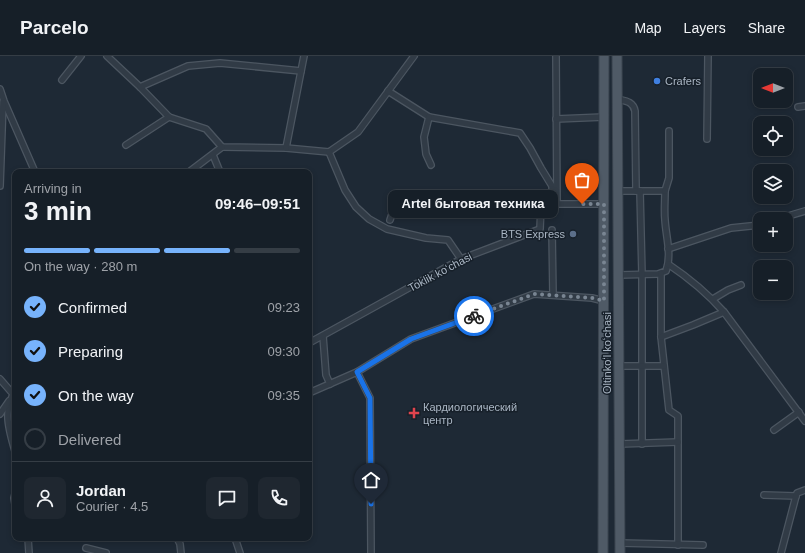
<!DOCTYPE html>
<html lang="en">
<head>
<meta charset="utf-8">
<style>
	body { margin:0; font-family:Arial,sans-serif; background:#1f2730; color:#f1f3f6; height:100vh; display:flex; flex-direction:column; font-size:15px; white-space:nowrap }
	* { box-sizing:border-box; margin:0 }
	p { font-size:13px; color:#9ea2a8 }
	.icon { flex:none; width:22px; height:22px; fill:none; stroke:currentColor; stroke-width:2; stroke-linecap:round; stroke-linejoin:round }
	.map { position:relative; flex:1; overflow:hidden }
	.drawer { position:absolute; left:12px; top:113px; width:300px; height:372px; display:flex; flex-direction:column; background:#161f28; border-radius:8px; box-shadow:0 2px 6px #0003,0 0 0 1px #353d45 }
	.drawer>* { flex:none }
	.needle { width:26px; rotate:270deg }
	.fabs { position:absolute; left:753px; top:12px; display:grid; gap:8px }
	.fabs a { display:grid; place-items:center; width:40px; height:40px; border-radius:8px; background:#161f28; box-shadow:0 2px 6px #0003,0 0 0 1px #353d45; font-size:20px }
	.pin { position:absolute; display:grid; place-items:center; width:34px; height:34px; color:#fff; margin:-41px -17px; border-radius:50% 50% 50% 0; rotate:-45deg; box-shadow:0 0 4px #0007 }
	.pin .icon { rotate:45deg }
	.courier { position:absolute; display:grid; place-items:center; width:40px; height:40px; margin:-20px; border:3px solid #1a73e8; border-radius:50%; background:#fff; color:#222; box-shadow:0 1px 5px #0007 }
	.bubble { position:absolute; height:28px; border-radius:8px; background:#161f28; box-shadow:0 2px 6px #0003,0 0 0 1px #353d45; font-size:13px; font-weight:600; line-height:28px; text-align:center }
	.summary em { font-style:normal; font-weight:600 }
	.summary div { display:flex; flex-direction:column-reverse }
	.summary { display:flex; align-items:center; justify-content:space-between; height:68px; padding:0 12px }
	h1 { font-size:26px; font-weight:600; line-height:30px }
	.bar { display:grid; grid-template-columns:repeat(4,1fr); gap:6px 4px; align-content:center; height:48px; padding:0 12px }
	.bar i { height:5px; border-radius:3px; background:#353d45 }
	.bar .on { background:#77b3fc }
	.bar p { grid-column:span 4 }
	.line { display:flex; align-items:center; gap:10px; padding:0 12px; border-top:1px solid #353d45 }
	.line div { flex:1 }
	.round { display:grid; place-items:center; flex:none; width:42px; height:42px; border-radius:8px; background:#1f2730 }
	ol { padding:0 12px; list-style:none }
	li { display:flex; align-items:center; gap:12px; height:44px }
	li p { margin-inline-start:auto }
	li .icon { padding:4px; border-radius:50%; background:#77b3fc; color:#111; stroke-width:4 }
	li:last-child { color:#9ea2a8 }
	li i { width:22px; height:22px; border:2px solid #353d45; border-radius:50% }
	header { display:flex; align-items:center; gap:24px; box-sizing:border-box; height:56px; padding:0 20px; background:#161f28; border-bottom:1px solid #353d45 }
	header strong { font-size:19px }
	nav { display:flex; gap:22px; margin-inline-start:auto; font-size:14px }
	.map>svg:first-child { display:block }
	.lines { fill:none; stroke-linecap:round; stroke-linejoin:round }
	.street-casing { stroke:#4c5661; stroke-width:8 }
	.primary-casing { stroke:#3a444f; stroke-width:11 }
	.street { stroke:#313b46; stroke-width:5.5 }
	.primary { stroke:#4f5a66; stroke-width:9 }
	.done { stroke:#798592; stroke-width:4; stroke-dasharray:0 7.2 }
	.route { stroke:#1a73e8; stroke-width:5 }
	.shop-dot { fill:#3f7fe0; stroke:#17202a; stroke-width:1.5 }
	.service-dot { fill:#5c6f8a; stroke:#17202a; stroke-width:1.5 }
	.health-dot { fill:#e0444e; stroke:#17202a; stroke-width:1.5 }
	.labels { text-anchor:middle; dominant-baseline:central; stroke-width:3; stroke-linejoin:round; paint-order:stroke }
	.poi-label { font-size:11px; fill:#aab6c4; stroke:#17202a; text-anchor:start }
	.street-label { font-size:11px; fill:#aab6c4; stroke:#17202a }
</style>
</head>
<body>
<header>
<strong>Parcelo</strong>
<nav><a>Map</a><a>Layers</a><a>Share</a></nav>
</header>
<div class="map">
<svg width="805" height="497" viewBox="0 0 805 497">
	<rect width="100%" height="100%" fill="#1e2935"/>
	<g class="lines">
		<defs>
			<g id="street">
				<polyline points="107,0 140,31 169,61 206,73 222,91 286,92 329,96 358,76 414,0"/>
				<polyline points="556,0 557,148"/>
				<polyline points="62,24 81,0"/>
				<polyline points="140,31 188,10 220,7 301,15"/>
				<polyline points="0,33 4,45 35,116"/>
				<polyline points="388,35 429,61 520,77 530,92 541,112 552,130 553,148"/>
				<path d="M617,43C625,45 633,45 635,55L636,135"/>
				<polyline points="798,51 805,50"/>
				<polyline points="429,61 424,81 426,98 431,109"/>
				<polyline points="556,63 604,61"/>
				<polyline points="707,83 708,0"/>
				<polyline points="126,89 169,61"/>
				<polyline points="286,92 304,0"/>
				<polyline points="329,96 345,134 356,151 369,163 387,173 426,182 448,184 461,203"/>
				<polyline points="213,99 220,116"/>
				<polyline points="189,116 222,91"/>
				<polyline points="0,130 3,46"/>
				<path d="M618,135H665C665,145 664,155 665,164C666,181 672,199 666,215L658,218L619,219"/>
				<polyline points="640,135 642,219 642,388"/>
				<polyline points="665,135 669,122 669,75"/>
				<polyline points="778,163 805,155"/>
				<polyline points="390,164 393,155"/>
				<polyline points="552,174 553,239"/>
				<polyline points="668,193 731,172 760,169"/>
				<path d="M668,208C689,222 708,238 724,256L805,365"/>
				<polyline points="661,218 661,281 669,354 678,360 678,489"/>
				<polyline points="713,243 728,234 741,229"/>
				<polyline points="323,280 326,319 330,328"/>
				<polyline points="661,281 693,269 724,256"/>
				<polyline points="309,287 461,203 540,173 541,149 542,148 604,148"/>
				<polyline points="619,310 664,310"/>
				<polyline points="357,316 370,342 371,497"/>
				<path d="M0,323L13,338C11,344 8,350 8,357C7,367 12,385 15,395"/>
				<polyline points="309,337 357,316 411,283 534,238 592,242 604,245"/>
				<polyline points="0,358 9,345"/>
				<polyline points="774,374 799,356"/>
				<polyline points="620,388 678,386"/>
				<polyline points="15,438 14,442 15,448"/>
				<polyline points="764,439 796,440"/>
				<polyline points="28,482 29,497"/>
				<polyline points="177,482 180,488 181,497"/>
				<polyline points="235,482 240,497"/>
				<polyline points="620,487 703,489"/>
				<polyline points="86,492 106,497"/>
				<polyline points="781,497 796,440 797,437 805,434"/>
			</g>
			<g id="primary">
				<polyline points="617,0 620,497"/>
				<polyline points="603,497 604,0"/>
			</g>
		</defs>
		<use href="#street" class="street-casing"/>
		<use href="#primary" class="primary-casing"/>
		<use href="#street" class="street"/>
		<use href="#primary" class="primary"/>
	</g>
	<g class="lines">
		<polyline class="done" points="474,260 534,238 592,242 604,245 604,148 582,148"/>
		<polyline class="route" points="371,448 370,342 357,316 411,283 474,260"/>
	</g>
	<circle class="shop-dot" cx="657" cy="25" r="4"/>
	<circle class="service-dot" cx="573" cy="178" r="4"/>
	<path class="health-dot" d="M412 351h4v4h4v4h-4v4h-4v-4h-4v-4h4z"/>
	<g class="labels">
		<g class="poi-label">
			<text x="665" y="25">Crafers</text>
			<text x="565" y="178" text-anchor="end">BTS Express</text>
			<text x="423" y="351">Кардиологический<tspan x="423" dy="13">центр</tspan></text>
		</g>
		<g class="street-label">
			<text transform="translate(440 216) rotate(-28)">Toklik koʻchasi</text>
			<text transform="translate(607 297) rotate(-90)">Oltinkoʻl koʻchasi</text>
		</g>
	</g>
</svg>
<div class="fabs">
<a><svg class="needle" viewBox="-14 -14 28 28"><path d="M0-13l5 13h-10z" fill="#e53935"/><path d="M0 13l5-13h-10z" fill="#9ea2a8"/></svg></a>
<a><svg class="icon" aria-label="locate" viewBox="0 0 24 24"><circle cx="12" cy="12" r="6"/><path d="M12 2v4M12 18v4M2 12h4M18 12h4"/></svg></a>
<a><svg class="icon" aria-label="layers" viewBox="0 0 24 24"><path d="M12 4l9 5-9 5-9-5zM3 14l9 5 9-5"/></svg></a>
<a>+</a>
<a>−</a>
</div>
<div class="pin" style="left:582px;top:148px;background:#ea580c"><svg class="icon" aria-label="bag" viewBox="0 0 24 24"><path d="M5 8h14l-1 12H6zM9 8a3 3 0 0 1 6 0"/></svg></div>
<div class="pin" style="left:371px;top:448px;background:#1f2937"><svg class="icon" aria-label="home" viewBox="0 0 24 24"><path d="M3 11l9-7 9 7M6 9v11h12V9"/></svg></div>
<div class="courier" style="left:474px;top:260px"><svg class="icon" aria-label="bike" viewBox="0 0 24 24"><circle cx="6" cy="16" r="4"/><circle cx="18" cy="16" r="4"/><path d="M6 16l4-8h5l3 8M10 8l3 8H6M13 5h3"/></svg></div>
<div class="bubble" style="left:388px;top:134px;width:170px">Artel бытовая техника</div>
<section class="drawer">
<div class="summary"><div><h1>3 min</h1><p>Arriving in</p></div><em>09:46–09:51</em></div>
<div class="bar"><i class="on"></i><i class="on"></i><i class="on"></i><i></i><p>On the way · 280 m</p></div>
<ol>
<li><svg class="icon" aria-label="check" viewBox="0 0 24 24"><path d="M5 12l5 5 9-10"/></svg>Confirmed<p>09:23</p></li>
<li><svg class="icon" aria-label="check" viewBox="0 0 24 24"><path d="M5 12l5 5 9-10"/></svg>Preparing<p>09:30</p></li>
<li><svg class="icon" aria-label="check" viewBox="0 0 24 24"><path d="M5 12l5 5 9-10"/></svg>On the way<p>09:35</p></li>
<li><i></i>Delivered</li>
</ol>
<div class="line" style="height:72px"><a class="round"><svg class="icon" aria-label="person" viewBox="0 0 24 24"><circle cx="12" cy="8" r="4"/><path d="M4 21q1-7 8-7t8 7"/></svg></a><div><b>Jordan</b><p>Courier · 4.5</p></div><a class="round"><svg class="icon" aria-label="chat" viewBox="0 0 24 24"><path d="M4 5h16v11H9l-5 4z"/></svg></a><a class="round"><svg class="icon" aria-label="phone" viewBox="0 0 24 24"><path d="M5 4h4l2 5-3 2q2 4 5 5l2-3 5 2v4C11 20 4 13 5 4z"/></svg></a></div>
</section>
</div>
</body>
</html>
